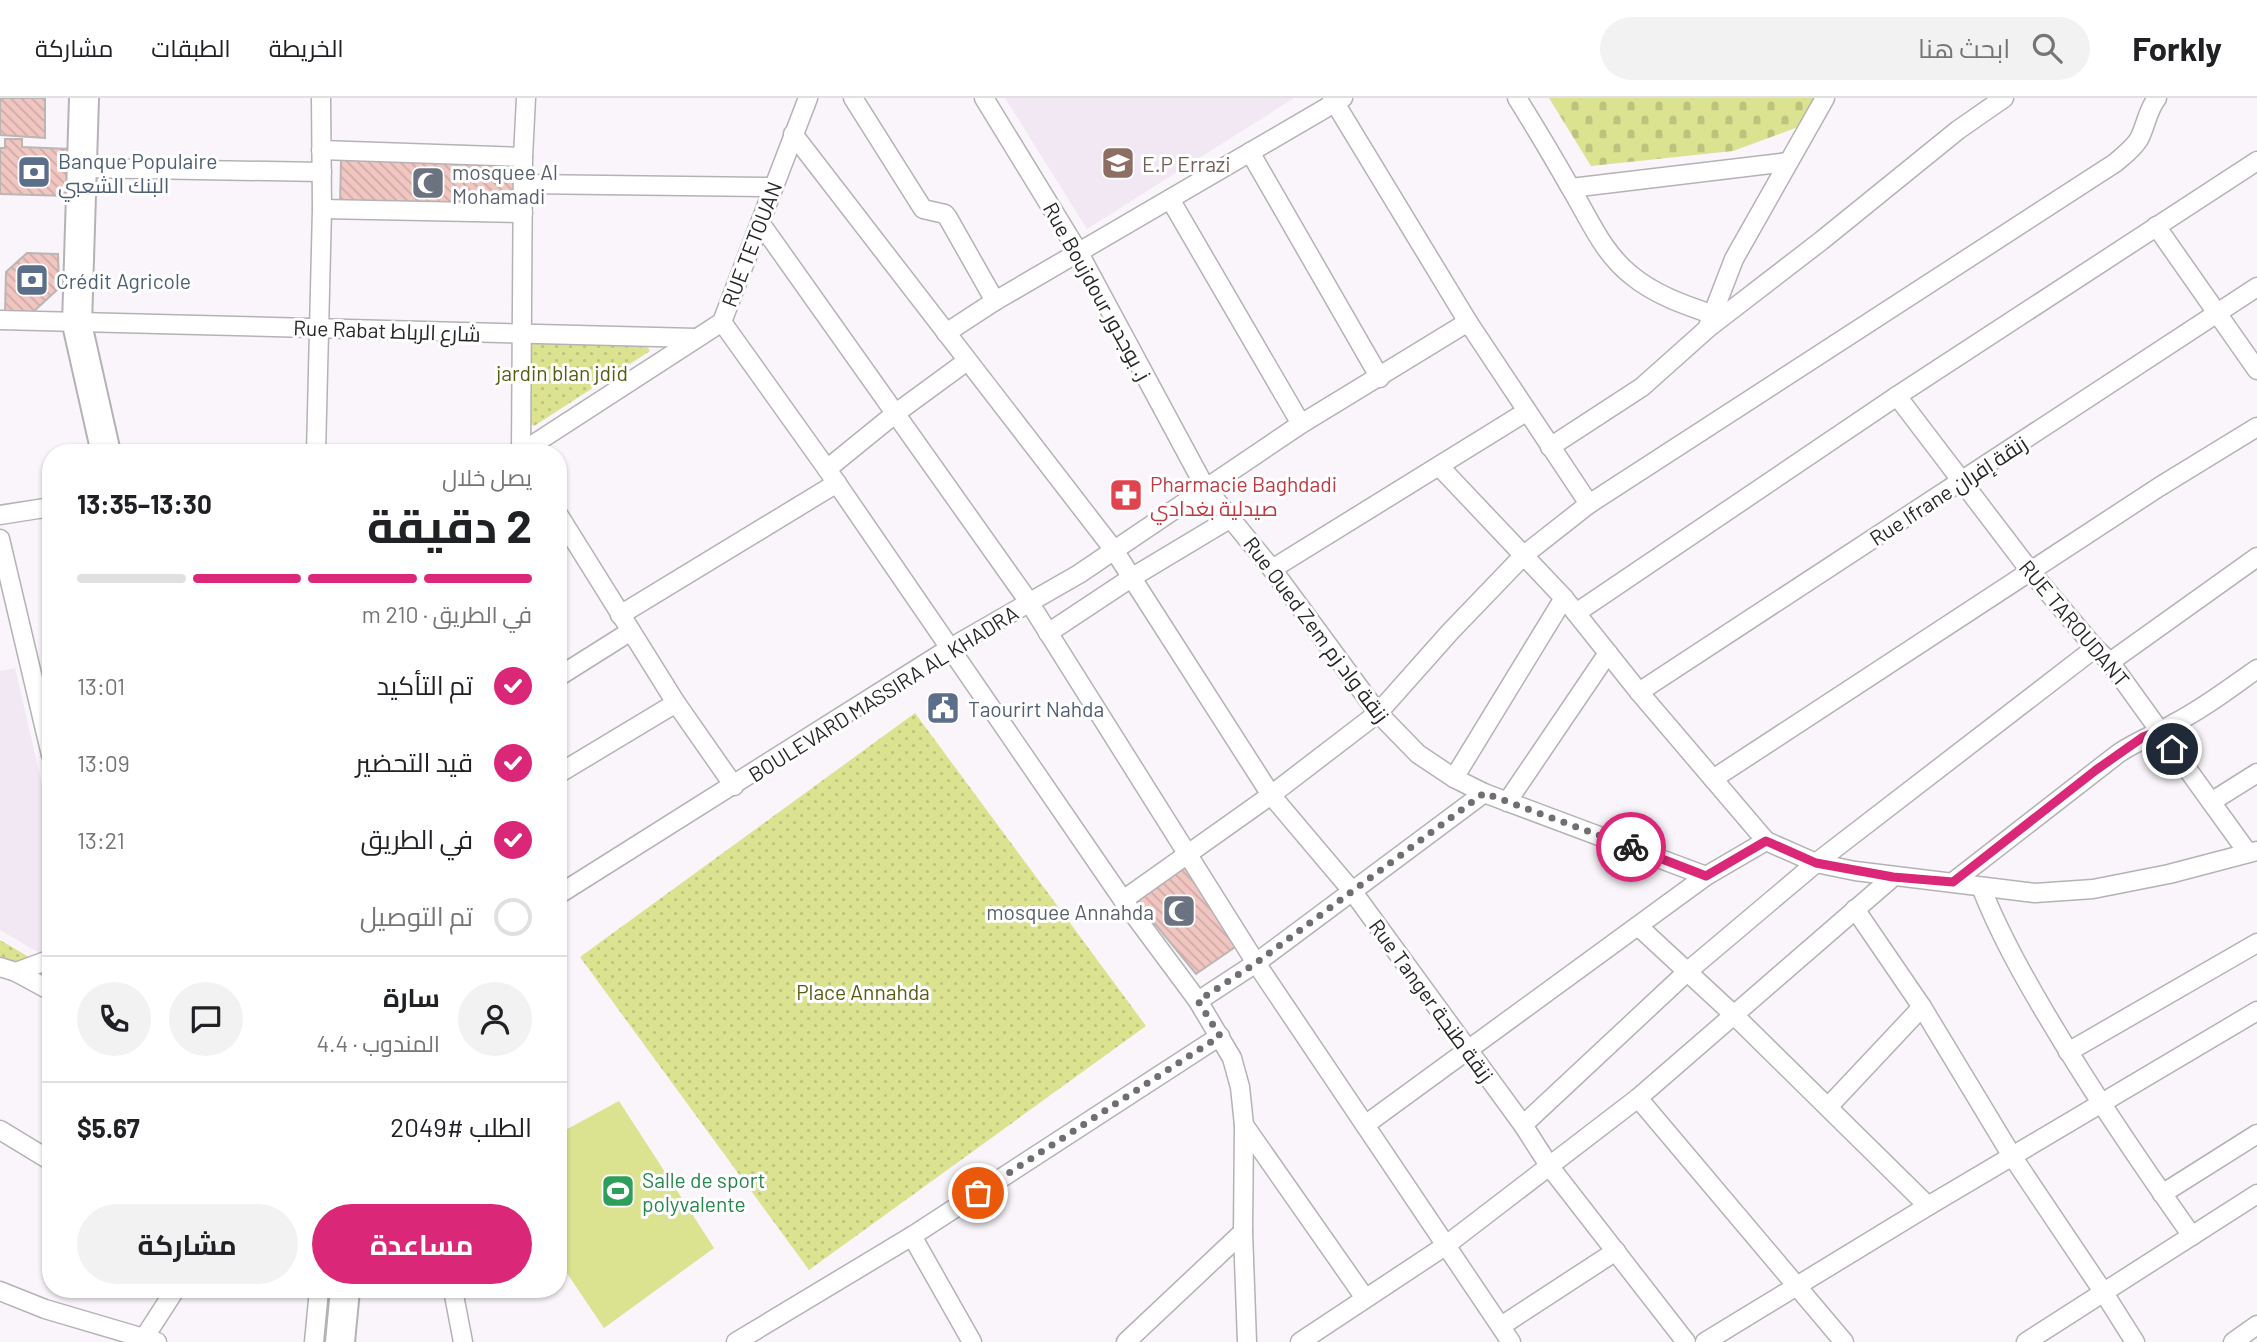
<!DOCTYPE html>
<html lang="ar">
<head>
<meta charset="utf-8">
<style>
	body { margin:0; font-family:Barlow,Cairo,sans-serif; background:#f2f2f2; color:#202124; direction:rtl; height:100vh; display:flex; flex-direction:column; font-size:26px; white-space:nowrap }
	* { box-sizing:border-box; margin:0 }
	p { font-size:23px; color:#757577 }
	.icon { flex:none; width:38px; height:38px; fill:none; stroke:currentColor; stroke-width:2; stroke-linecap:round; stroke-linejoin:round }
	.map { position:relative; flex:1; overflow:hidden; direction:ltr }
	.panel { position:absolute; left:42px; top:346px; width:525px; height:854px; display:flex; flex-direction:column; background:#fff; border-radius:28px; box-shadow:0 2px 5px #0004; direction:rtl }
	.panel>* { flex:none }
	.pin { position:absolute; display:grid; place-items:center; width:60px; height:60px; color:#fff; margin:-30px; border:4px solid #fff; border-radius:50%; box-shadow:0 2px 7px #0007 }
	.courier { position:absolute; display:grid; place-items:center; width:70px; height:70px; margin:-35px; border:5px solid #db2777; border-radius:50%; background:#fff; color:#222; box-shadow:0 2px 9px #0007 }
	.summary em { font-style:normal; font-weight:700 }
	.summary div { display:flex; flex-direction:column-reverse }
	.summary { display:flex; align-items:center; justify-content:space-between; height:119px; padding:0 35px }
	h1 { font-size:46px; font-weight:700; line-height:52px }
	.bar { display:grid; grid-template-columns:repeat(4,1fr); gap:10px 7px; align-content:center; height:84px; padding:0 35px }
	.bar i { height:9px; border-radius:5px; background:#e0e0e0 }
	.bar .on { background:#db2777 }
	.bar p { grid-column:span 4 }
	.line { display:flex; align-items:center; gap:18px; padding:0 35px; border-top:2px solid #e0e0e0 }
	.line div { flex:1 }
	.round { display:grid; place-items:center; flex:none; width:74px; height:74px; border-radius:37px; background:#f2f2f2 }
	ol { padding:0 35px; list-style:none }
	li { display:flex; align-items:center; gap:21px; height:77px }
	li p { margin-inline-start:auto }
	li .icon { padding:7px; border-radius:50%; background:#db2777; color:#fff; stroke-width:4 }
	li:last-child { color:#757577 }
	li i { width:38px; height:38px; border:4px solid #e0e0e0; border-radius:50% }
	.button { display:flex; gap:14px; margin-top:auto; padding:14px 35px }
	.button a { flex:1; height:80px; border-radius:42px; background:#db2777; color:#fff; font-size:28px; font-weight:700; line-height:80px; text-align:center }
	.button a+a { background:#f2f2f2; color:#202124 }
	header { display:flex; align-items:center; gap:42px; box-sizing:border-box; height:98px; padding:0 35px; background:#fff; border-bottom:2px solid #e0e0e0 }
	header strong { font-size:33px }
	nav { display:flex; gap:38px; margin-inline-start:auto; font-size:24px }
	.search { width:490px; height:63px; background:#f2f2f2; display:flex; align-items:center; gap:18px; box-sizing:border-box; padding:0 24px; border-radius:38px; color:#757577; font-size:26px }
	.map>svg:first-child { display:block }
	.built { fill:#f1e8f3 }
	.green { fill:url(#green-dots) }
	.cemetery { fill:url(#cemetery-stones) }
	.pitch { fill:#dbe391 }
	.building { fill:url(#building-back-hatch); stroke:#bbb5b4; stroke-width:2 }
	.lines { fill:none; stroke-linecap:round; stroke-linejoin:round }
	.street-casing { stroke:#b5b2b6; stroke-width:21 }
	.primary-casing { stroke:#b5b2b6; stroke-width:32 }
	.street { stroke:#fff; stroke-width:18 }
	.primary { stroke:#fff; stroke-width:28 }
	.done { stroke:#706e72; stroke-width:7; stroke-dasharray:0 12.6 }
	.route { stroke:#db2777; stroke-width:9 }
	.labels { text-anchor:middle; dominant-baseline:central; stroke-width:6; stroke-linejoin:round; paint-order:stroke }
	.service-label { font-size:21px; fill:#4e5e75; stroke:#fff; text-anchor:start }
	.education-label { font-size:21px; fill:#785e54; stroke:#fff; text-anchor:start }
	.worship-label { font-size:21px; fill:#5b616d; stroke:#fff; text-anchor:start }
	.street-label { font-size:21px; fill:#272628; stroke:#fff }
	.park-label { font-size:21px; fill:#585d13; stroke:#fff }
	.health-label { font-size:21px; fill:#be3a42; stroke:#fff; text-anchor:start }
	.leisure-label { font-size:21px; fill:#27864d; stroke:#fff; text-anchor:start }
</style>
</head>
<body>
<header>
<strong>Forkly</strong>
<div class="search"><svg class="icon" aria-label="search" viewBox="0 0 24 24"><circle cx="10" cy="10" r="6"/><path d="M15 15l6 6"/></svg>ابحث هنا</div>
<nav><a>الخريطة</a><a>الطبقات</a><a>مشاركة</a></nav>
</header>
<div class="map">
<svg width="2257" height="1244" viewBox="0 0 2257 1244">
	<defs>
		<pattern id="green-dots" width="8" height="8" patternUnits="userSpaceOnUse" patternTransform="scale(1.75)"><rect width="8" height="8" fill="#dbe391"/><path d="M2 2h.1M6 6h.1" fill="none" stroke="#bcc37d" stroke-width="1.8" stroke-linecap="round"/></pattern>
		<pattern id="cemetery-stones" width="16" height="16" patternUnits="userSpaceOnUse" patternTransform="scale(1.75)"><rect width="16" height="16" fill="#dbe391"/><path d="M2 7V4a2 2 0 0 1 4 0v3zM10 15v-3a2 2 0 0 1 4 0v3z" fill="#bcc37d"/></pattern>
		<pattern id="building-back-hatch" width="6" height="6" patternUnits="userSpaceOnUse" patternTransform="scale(1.75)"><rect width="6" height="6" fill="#f1c6c1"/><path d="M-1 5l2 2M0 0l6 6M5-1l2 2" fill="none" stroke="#cfaaa6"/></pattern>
	</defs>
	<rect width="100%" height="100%" fill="#f9f5fa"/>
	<g class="built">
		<polygon points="1005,0 1294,0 1087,131"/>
		<polygon points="15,570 51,725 51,855 43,857 0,832 0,573"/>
	</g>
	<g class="green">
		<polygon points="532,244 645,245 650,253 534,328 531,326"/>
		<polygon points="915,615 1146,928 809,1172 580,859"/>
		<polygon points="0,842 51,872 51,873 17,882 0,878"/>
	</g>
	<polygon class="cemetery" points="1549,0 1821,0 1798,29 1733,53 1591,68"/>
	<polygon class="pitch" points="619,1003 714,1150 604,1230 558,1162 558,1036"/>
	<g class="building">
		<polygon points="0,0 45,0 45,40 0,37"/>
		<polygon points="5,41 22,41 22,49 70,51 68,98 0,96 0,50 5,50"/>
		<polygon points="341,62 516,62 514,107 340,107"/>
		<polygon points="27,155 58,156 59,190 32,215 5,216 6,174"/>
		<polygon points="1182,765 1238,847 1196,876 1133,799"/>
	</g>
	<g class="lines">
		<defs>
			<g id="street">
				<polyline points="853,0 923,111 945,116 948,120 995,203"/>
				<polyline points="984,0 1079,155 1205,389 1272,471 1378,615 1418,656 1454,680 1484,695 1706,778"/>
				<polyline points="1332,0 1468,224 1589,406"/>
				<path d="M1517,0C1535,29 1553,59 1570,89C1589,120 1602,154 1631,177C1655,197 1685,207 1714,217"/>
				<polyline points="793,36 1114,452 1271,697 1353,794 1523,1027 1550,1069 1686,1244"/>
				<polyline points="321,52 523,59"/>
				<polyline points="1250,54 1380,280"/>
				<polyline points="84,70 322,74"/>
				<polyline points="524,86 772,89"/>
				<polyline points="1571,90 1788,64"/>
				<polyline points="1170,101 1301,326"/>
				<polyline points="322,111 523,115"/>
				<polyline points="761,126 1029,504 1256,865 1511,1244"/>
				<polyline points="2156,128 2257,272"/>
				<polyline points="0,222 696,240"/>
				<polyline points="722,224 827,371 1123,802 1198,903 1232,960 1240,989 1244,1027 1243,1134 1247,1244"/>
				<polyline points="1708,230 1821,143 1958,32 2004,0"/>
				<polyline points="946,235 995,203 1343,0"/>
				<polyline points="1897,298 2031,474 2095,550 2110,564 2248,755"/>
				<polyline points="1550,349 1642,289 1707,231 1734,161 1825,0"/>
				<polyline points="316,355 322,111 321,0"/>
				<polyline points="520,355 722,224 808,0"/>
				<polyline points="521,355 523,59 526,0"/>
				<polyline points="1439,368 1564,500 1639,594 1766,743 1816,765 1855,773 2035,795 2093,791 2169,776 2257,753"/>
				<polyline points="827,371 896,315 967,263"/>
				<polyline points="558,416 676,605 734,688"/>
				<polyline points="0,417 51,409"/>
				<polyline points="0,441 51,657"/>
				<polyline points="1272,471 1526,314"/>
				<polyline points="1576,515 1897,298 2257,63"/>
				<polyline points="620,517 837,385"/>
				<polyline points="1048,535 1131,480 1231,420"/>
				<polyline points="2110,564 2257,459"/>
				<polyline points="558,579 631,533"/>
				<polyline points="1639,594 2257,189"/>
				<polyline points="558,676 676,605"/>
				<polyline points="1454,680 1564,500"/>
				<polyline points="1713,681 2159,389 2257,329"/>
				<polyline points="1507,704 1608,555"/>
				<polyline points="2211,704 2257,675"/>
				<path d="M1953,784L2119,655C2139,642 2154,637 2173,626C2203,611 2230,590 2257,571"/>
				<path d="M1981,789C1999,835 2022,876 2047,918C2092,994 2141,1066 2192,1138"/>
				<polyline points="558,797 950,550 1079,476 1301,326 1468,224"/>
				<path d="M1123,802L1271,697L1378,615L1450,534L1524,457L1589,406L2115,65C2123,58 2133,51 2139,41C2146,28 2147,13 2157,0"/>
				<polyline points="1855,811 1922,909 2012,1058 2104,1195 2135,1244"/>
				<polyline points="1638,828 1733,916 1928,1108"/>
				<polyline points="0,869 16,874 51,893"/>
				<polyline points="16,874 51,861"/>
				<polyline points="1198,903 1256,865 1484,695"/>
				<polyline points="2068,954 2257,845"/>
				<polyline points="1638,1000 1844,1244"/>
				<polyline points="1828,1009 1922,909"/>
				<polyline points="1244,1027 1365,1200"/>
				<polyline points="1365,1027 1706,778 1766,743"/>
				<polyline points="1523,1027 1688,873 1816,765 2095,550"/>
				<polyline points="0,1032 51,1063"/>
				<polyline points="2162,1096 2257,1036"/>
				<polyline points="912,1138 972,1244"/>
				<polyline points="453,1192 463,1244"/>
				<polyline points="0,1193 45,1211 157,1244"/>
				<polyline points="1501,1228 1616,1153"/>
				<polyline points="144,1240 175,1192"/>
				<polyline points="314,1244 319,1192"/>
				<polyline points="736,1244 912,1138 1220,938"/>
				<polyline points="1126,1244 1243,1134"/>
				<polyline points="1300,1244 1445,1148 1638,1000 1893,779"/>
				<polyline points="1705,1244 1928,1108 2257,913"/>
				<polyline points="2026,1244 2257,1096"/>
				<polyline points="2233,1244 2257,1227"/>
			</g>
			<g id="primary">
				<polyline points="84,0 77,226 106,355"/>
				<polyline points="340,1244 345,1192"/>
			</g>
		</defs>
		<use href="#street" class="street-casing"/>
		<use href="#primary" class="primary-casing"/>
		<use href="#street" class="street"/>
		<use href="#primary" class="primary"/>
	</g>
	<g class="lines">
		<polyline class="done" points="978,1095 1220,938 1198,903 1256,865 1484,695 1631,749"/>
		<polyline class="route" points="1631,749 1706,778 1766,743 1816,765 1893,779 1953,784 2096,672 2143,639 2159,633 2172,651"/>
	</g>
	<defs>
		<symbol id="school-square" viewBox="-11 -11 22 22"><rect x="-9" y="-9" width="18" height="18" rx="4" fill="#8d6e63" stroke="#fff"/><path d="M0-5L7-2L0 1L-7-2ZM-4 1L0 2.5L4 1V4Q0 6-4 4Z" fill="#fff"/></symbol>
		<symbol id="bank-square" viewBox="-11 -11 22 22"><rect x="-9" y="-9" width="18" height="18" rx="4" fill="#5c6f8a" stroke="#fff"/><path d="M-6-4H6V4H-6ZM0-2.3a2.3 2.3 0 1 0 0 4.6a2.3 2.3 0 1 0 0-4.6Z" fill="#fff"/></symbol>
		<symbol id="mosque-square" viewBox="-11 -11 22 22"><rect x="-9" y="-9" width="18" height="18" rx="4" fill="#6b7280" stroke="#fff"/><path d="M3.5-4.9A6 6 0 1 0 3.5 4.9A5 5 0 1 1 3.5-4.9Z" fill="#fff"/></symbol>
		<symbol id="pharmacy-square" viewBox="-11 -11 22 22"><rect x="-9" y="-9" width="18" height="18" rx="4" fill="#e0444e" stroke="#fff"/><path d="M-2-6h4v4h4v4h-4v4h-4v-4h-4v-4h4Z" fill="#fff"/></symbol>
		<symbol id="civic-square" viewBox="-11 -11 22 22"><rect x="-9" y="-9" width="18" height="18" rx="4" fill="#5c6f8a" stroke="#fff"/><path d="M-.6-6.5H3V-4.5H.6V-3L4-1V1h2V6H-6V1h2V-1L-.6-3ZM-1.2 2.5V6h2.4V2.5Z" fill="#fff"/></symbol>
		<symbol id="stadium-square" viewBox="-11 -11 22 22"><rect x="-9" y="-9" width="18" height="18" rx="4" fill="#2e9e5b" stroke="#fff"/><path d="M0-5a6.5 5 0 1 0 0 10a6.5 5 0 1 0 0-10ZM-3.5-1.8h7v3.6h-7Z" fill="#fff"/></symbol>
	</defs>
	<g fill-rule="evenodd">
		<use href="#school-square" x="1099" y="46" width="38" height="38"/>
		<use href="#bank-square" x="15" y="55" width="38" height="38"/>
		<use href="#mosque-square" x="409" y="66" width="38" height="38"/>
		<use href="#bank-square" x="13" y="163" width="38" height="38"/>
		<use href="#pharmacy-square" x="1107" y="378" width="38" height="38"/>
		<use href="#civic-square" x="924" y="591" width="38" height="38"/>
		<use href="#mosque-square" x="1160" y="794" width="38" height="38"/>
		<use href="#stadium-square" x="599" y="1074" width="38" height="38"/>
	</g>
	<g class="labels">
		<g class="service-label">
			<text x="58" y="62">Banque Populaire<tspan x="58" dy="24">البنك الشعبي</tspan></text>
			<text x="56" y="182">Crédit Agricole</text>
			<text x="968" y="610">Taourirt Nahda</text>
		</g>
		<g class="education-label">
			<text x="1142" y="65">E.P Errazi</text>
		</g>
		<g class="worship-label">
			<text x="452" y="73">mosquee Al<tspan x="452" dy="24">Mohamadi</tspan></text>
			<text x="1154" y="813" text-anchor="end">mosquee Annahda</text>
		</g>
		<g class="street-label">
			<text transform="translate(751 146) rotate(-69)">RUE TETOUAN</text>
			<text transform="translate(1098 193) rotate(61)">Rue Boujdour ز. بوجدور</text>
			<text transform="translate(387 232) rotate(2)">Rue Rabat شارع الرباط</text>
			<text transform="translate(1948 392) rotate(-33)">Rue Ifrane زنقة إفران</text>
			<text transform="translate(2075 525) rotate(50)">RUE TAROUDANT</text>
			<text transform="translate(1317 531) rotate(53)">Rue Oued Zem زنقة واد زم</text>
			<text transform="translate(883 595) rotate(-32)">BOULEVARD MASSIRA AL KHADRA</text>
			<text transform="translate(1432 902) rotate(54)">Rue Tanger زنقة طنجة</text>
		</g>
		<g class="park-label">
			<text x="562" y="274">jardin blan jdid</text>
			<text x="863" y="893">Place Annahda</text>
		</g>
		<g class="health-label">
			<text x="1150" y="385">Pharmacie Baghdadi<tspan x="1150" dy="24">صيدلية بغدادي</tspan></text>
		</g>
		<g class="leisure-label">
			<text x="642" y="1081">Salle de sport<tspan x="642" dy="24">polyvalente</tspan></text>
		</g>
	</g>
</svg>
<div class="pin" style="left:978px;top:1095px;background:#ea580c"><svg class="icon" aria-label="bag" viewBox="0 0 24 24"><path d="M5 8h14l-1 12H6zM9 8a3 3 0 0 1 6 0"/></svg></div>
<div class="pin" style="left:2172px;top:651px;background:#1f2937"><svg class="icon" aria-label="home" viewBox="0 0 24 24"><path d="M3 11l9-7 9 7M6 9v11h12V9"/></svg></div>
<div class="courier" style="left:1631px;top:749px"><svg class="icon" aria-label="bike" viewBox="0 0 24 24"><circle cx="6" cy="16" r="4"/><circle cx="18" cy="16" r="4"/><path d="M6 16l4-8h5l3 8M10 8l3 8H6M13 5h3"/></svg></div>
<section class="panel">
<div class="summary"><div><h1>2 دقيقة</h1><p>يصل خلال</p></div><em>13:30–13:35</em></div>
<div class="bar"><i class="on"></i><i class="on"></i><i class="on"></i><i></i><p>في الطريق · 210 m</p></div>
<ol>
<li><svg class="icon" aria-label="check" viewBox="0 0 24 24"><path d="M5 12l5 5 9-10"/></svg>تم التأكيد<p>13:01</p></li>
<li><svg class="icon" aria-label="check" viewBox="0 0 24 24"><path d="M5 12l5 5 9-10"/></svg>قيد التحضير<p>13:09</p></li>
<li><svg class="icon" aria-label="check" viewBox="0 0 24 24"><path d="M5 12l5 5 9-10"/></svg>في الطريق<p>13:21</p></li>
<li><i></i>تم التوصيل</li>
</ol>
<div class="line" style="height:126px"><a class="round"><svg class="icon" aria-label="person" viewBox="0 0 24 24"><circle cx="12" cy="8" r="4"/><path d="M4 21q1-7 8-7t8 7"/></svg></a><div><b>سارة</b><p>المندوب · 4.4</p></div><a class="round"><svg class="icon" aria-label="chat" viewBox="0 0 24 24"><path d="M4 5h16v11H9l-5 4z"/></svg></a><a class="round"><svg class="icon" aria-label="phone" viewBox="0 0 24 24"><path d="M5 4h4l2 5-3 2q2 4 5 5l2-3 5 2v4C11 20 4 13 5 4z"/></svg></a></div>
<div class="line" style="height:91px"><div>الطلب #2049</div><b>$5.67</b></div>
<div class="button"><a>مساعدة</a><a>مشاركة</a></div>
</section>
</div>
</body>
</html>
